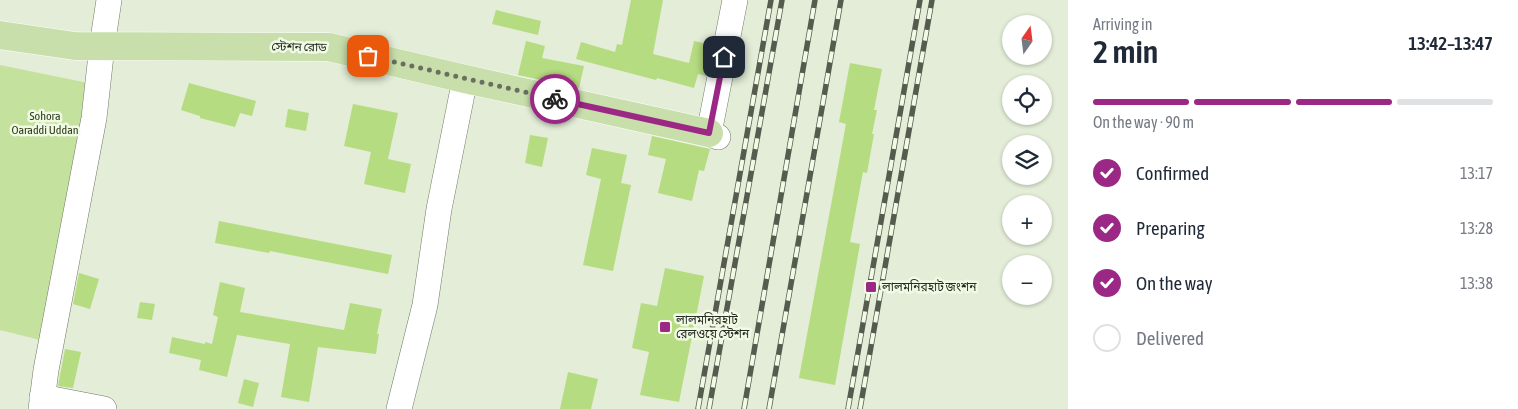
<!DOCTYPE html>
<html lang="en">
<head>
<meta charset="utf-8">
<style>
	body { margin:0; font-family:"Asap Condensed","Noto Sans Bengali",sans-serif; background:#f2f2f3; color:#1f2937; height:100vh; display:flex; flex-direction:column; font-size:19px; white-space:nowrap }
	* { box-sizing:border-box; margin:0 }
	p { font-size:16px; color:#747a83 }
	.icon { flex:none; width:28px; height:28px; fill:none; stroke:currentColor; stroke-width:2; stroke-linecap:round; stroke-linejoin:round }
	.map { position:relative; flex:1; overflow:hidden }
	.drawer { display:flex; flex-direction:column; background:#fff; width:450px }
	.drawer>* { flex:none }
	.needle { width:32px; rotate:14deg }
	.tools { position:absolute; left:1002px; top:15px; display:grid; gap:10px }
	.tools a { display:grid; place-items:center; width:50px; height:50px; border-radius:50%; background:#fff; box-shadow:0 1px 4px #0004; font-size:25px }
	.pin { position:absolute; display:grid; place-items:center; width:42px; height:42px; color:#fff; margin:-21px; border-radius:10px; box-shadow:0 2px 8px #0006 }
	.courier { position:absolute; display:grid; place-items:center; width:50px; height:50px; margin:-25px; border:4px solid #9b2884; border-radius:50%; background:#fff; color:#222; box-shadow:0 1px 6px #0007 }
	.overview em { font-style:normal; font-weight:600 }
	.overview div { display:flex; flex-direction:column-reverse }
	.overview { display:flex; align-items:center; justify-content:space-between; height:85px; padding:0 25px }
	h1 { font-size:32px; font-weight:600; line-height:38px }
	.bar { display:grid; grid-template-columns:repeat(4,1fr); gap:8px 5px; align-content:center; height:60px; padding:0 25px }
	.bar i { height:6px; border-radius:4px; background:#e0e1e3 }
	.bar .current { background:#9b2884 }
	.bar p { grid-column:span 4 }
	ol { padding:0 25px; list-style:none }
	li { display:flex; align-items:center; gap:15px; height:55px }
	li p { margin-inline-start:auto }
	li .icon { padding:5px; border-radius:50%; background:#9b2884; color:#fff; stroke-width:4 }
	li:last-child { color:#747a83 }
	li i { width:28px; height:28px; border:2px solid #e0e1e3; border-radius:50% }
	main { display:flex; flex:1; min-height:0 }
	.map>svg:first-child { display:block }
	.green { fill:#c4e29e }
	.building { fill:#b6dc81 }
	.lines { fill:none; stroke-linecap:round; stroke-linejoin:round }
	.minor-casing { stroke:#717a66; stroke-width:26 }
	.major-casing { stroke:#fff; stroke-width:29 }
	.minor { stroke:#fff; stroke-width:25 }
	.major { stroke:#c9dfab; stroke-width:28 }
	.rail-casing { stroke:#565b4f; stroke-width:5.5 }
	.rail { stroke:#f0fae4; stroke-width:4; stroke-dasharray:11; stroke-linecap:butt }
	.done { stroke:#697062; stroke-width:5; stroke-dasharray:0 9 }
	.route { stroke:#9b2884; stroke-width:6 }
	.poi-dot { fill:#9b2884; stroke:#f0fae4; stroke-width:2 }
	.labels { text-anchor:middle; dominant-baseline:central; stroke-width:5; stroke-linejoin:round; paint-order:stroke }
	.street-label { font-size:12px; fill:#282c23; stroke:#f0fae4 }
	.park-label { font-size:12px; fill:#2f3e19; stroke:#f0fae4 }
	.poi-label { font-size:12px; fill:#282c23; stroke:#f0fae4; text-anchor:start }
</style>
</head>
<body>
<main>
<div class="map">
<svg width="1068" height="409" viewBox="0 0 1068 409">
	<rect width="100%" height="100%" fill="#e3edd7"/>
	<polygon class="green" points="0,65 98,85 52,343 0,330"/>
	<g class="building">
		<polygon points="631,0 663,0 653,54 689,63 694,41 712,45 706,76 698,74 694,88 657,78 656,80 576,59 581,42 615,52 617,44 622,45"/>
		<polygon points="496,10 541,21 538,35 492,24"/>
		<polygon points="526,41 545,46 542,58 584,66 579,88 518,75"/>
		<polygon points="850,63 882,69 874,110 877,110 872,134 874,134 867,173 863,172 850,242 860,244 835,385 799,378 846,124 839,122"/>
		<polygon points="189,83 256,101 252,116 240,113 235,127 200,118 200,116 181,110"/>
		<polygon points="353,104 398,113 388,159 411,164 405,193 364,184 371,152 344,146"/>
		<polygon points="288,109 309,113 306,131 285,127"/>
		<polygon points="530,135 548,138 542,167 525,163"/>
		<polygon points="652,136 710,149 704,171 699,170 692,201 658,193 666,159 648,155"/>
		<polygon points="592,148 627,155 621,183 631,185 613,271 583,265 601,179 586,175"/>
		<polygon points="219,221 392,255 388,274 270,251 269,253 215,243"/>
		<polygon points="665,268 704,276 679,402 640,395 649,352 632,348 641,303 657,306"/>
		<polygon points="79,273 99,279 90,309 73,304"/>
		<polygon points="220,282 245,288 240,312 344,330 350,303 382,309 377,334 379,334 376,354 318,347 309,402 281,397 290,344 237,335 227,377 199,370 201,360 169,353 172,337 205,344 205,342 212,344 218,317 213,315"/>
		<polygon points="140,302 155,304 152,320 137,318"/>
		<polygon points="65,349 81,352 73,388 58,386"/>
		<polygon points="568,372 598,379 591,409 560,409"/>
		<polygon points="244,379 259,383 253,407 238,403"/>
	</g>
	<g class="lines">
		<defs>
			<g id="minor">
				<polyline points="718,137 709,133 735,0"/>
				<polyline points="42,397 104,409"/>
				<polyline points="41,409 46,370 94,118 102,46 109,0"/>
				<polyline points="399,409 425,305 439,209 465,79"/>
			</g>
			<polyline id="major" points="0,35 75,46 329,47 465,79 709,133"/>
		</defs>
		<use href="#minor" class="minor-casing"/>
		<use href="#major" class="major-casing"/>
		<use href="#minor" class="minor"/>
		<use href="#major" class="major"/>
		<defs>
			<g id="rail">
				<polyline points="698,409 771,0"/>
				<polyline points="709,409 782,0"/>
				<polyline points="744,409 815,0"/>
				<polyline points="769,409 841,0"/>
				<polyline points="848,409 920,0"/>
				<polyline points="860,409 932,0"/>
			</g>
		</defs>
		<use href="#rail" class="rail-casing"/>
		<use href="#rail" class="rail"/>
	</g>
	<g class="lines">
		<polyline class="done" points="368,56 555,99"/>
		<polyline class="route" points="555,99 709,133 724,57"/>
	</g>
	<g class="poi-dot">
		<rect x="865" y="281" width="12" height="12" rx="2.5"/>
		<rect x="659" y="321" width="12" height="12" rx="2.5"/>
	</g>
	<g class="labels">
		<g class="street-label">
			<text transform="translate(299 47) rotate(1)">স্টেশন রোড</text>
		</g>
		<g class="park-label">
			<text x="45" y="116">Sohora<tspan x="45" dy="14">Oaraddi Uddan</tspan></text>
		</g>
		<g class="poi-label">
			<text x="882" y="287">লালমনিরহাট জংশন</text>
			<text x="676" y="320">লালমনিরহাট<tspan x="676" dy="14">রেলওয়ে স্টেশন</tspan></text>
		</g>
	</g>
</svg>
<div class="tools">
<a><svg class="needle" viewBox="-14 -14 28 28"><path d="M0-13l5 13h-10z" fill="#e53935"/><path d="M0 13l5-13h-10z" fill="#747a83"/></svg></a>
<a><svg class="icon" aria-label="locate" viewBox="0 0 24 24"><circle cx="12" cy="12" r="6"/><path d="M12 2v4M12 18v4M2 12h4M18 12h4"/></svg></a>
<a><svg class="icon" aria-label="layers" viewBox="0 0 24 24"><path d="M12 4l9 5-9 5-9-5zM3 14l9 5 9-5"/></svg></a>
<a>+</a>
<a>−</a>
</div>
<div class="pin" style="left:368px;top:56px;background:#ea580c"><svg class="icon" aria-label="bag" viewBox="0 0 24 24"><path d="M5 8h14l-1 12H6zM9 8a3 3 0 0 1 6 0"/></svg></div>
<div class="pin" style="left:724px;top:57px;background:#1f2937"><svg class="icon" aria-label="home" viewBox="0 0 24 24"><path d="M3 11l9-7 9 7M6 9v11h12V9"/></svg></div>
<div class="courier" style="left:555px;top:99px"><svg class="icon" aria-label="bike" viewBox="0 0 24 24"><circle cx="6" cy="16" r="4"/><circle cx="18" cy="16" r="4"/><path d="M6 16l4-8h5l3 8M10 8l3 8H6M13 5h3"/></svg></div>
</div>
<section class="drawer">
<div class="overview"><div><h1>2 min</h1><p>Arriving in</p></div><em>13:42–13:47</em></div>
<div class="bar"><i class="current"></i><i class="current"></i><i class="current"></i><i></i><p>On the way · 90 m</p></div>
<ol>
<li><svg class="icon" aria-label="check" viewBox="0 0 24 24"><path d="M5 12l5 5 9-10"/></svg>Confirmed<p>13:17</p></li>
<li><svg class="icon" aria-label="check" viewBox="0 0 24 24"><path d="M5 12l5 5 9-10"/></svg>Preparing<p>13:28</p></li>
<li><svg class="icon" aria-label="check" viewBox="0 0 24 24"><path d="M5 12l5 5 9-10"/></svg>On the way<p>13:38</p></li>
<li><i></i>Delivered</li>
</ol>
</section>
</main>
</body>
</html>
